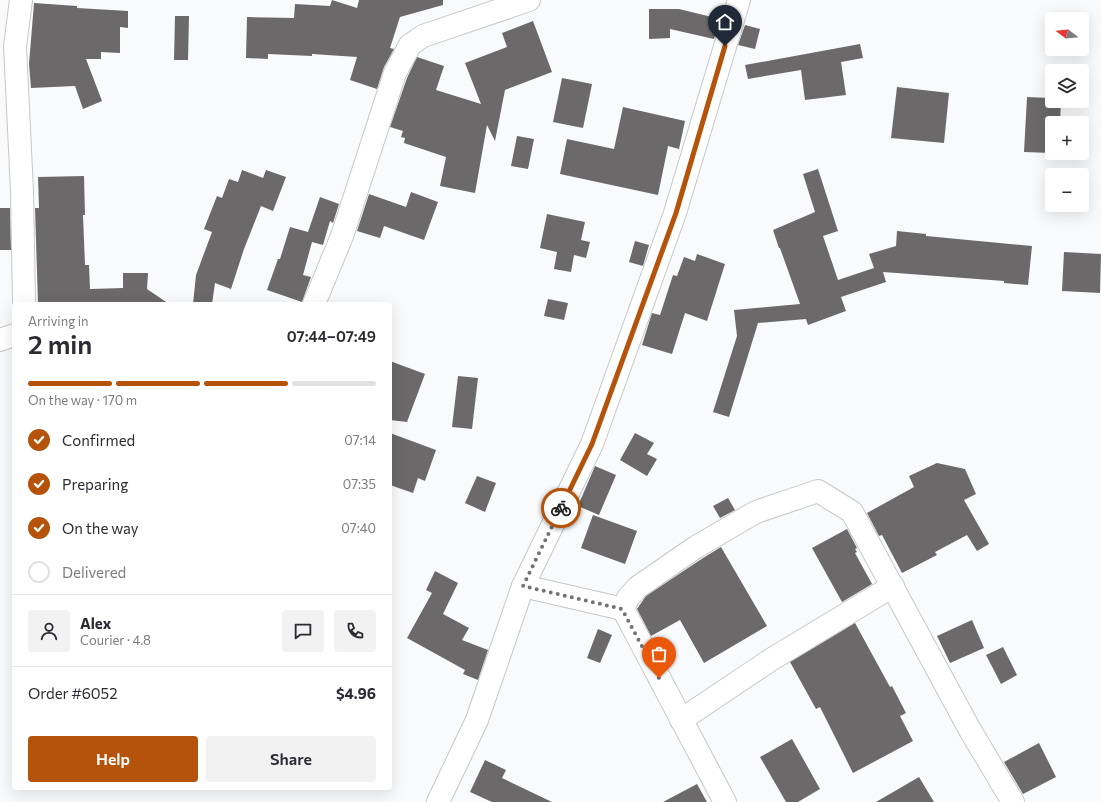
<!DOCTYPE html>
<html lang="en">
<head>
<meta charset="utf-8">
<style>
	body { margin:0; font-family:Commissioner,sans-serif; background:#f2f2f3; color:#2b2b33; height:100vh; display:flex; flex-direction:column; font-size:15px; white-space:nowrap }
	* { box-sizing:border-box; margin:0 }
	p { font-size:13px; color:#7c7c81 }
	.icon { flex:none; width:22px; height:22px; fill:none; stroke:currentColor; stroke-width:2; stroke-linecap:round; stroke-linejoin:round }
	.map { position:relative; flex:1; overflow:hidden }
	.drawer { position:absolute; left:12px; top:302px; width:380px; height:488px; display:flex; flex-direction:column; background:#fff; border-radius:4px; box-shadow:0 4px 16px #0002 }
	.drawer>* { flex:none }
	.needle { width:26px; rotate:286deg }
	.controls { position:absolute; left:1045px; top:12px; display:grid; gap:8px }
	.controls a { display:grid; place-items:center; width:44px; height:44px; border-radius:4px; background:#fff; box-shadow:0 4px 16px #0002; font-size:20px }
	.pin { position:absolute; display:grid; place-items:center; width:34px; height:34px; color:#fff; margin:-41px -17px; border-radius:50% 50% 50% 0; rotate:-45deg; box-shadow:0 0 4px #0007 }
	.pin .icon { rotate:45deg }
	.courier { position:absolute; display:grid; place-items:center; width:40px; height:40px; margin:-20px; border:3px solid #b45309; border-radius:50%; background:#fff; color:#222; box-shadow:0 1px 5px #0007 }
	.head em { font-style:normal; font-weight:600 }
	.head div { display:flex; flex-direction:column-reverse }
	.head { display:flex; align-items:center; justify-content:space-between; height:68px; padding:0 16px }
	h1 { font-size:26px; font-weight:600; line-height:30px }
	.bar { display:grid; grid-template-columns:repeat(4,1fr); gap:6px 4px; align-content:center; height:48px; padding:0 16px }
	.bar i { height:5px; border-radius:3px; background:#e1e1e2 }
	.bar .current { background:#b45309 }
	.bar p { grid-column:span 4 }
	.line { display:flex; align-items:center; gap:10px; padding:0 16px; border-top:1px solid #e1e1e2 }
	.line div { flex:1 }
	.round { display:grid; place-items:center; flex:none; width:42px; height:42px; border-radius:4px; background:#f2f2f3 }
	ol { padding:0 16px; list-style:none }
	li { display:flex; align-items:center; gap:12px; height:44px }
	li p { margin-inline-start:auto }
	li .icon { padding:4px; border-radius:50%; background:#b45309; color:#fff; stroke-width:4 }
	li:last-child { color:#7c7c81 }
	li i { width:22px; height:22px; border:2px solid #e1e1e2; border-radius:50% }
	.cta { display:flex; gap:8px; margin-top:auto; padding:8px 16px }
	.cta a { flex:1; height:46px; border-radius:4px; background:#b45309; color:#fff; font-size:16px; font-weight:600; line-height:46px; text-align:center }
	.cta a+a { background:#f2f2f3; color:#2b2b33 }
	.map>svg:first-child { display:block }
	.building { fill:#6b696a }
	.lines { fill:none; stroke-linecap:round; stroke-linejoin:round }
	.minor-casing { stroke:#c6c7c9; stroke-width:24 }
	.minor { stroke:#fff; stroke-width:22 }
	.done { stroke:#737375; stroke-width:4; stroke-dasharray:0 7.2 }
	.route { stroke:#b45309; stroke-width:5 }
</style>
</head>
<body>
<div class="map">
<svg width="1101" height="802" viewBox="0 0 1101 802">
	<rect width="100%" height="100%" fill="#f9fafc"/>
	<g class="building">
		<polygon points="332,0 357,8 359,0 443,0 443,5 400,17 390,48 394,49 384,67 377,89 350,80 357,57 312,54 312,56 268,54 268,59 246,58 247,17 294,18 295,4 330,6"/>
		<polygon points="34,3 77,6 77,8 128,11 128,28 120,27 120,53 101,52 101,59 86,59 102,101 83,109 75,86 31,88 29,64"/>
		<polygon points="649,9 679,9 720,19 714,39 670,29 670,38 649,39"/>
		<polygon points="175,16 189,16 188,60 174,60"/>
		<polygon points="533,21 552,72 505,90 495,141 487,125 475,193 440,186 446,157 404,143 405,138 401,137 403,131 390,127 407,78 417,57 444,66 436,90 481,104 465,63 507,47 502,33"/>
		<polygon points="745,25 760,29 755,49 738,45"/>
		<polygon points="860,44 863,58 841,62 846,95 805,100 801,70 748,79 745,65"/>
		<polygon points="562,78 592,84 583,128 553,122"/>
		<polygon points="897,87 949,93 944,143 891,138"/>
		<polygon points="1027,97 1052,98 1052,101 1061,101 1060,123 1052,123 1052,153 1024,152"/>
		<polygon points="623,107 685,121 679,149 668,146 658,195 560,174 567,139 614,149"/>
		<polygon points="517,136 534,139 528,169 511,166"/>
		<polygon points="818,169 838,231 823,236 838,280 874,268 869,254 896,246 897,231 926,234 926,236 1032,246 1028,285 1004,283 1004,281 883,272 886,282 841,297 846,311 808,325 806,319 758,323 729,417 713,412 737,336 734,310 800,304 780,248 779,248 773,230 815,212 803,174"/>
		<polygon points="242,170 263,178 266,170 286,177 273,211 261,206 244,249 231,289 215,283 212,304 193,304 196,275 212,232 204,229 217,196 222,198 229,179 238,182"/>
		<polygon points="84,176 85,215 83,215 85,265 89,265 90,289 123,288 123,273 148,273 147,289 169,304 38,304 35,208 39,208 38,177"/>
		<polygon points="411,192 438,202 424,240 384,226 380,238 357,231 369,194 406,207"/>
		<polygon points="320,197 339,204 333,223 330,221 323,245 312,242 303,275 311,277 302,302 267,290 278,259 280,259 290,227 308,232"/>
		<polygon points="0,208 10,208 11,250 0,250"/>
		<polygon points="547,214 585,222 581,240 590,242 586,258 574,255 571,272 554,269 557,252 540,248"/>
		<polygon points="635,241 649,245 643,266 629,262"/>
		<polygon points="1064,252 1101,254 1100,293 1062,291"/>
		<polygon points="697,254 725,264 707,321 685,313 672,354 642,345 652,313 660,315 673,275 677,276 684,257 695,261"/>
		<polygon points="548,299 568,303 564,320 544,316"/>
		<polygon points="390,361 425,374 407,422 390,420"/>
		<polygon points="458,376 478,378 472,429 452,427"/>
		<polygon points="390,433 436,450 425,481 418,478 413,493 390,485"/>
		<polygon points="635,433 654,443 647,454 657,459 647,476 620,460"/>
		<polygon points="937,463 965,469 976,494 964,500 989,544 977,551 967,535 935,552 937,555 902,573 882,535 879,536 867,513 914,487 909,476"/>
		<polygon points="595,466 616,475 599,515 578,506"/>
		<polygon points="477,476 496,483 485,512 465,503"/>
		<polygon points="728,498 735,510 720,518 713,506"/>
		<polygon points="593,515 637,531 625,564 581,548"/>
		<polygon points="847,529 857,548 855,549 857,552 855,553 872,584 842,602 812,548"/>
		<polygon points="721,547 767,626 704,663 680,620 651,636 637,609 646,596 703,558"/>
		<polygon points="435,571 458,583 443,614 469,628 462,640 488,650 478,680 463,674 465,670 407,638 432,593 426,590"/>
		<polygon points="972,620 984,648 950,663 937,636"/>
		<polygon points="855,623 890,687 892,686 906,713 900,716 913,741 853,773 820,707 816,709 790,662"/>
		<polygon points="598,629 612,635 600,663 587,658"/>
		<polygon points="1003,647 1017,675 1001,684 986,655"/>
		<polygon points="792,739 820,789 798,802 786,802 760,757"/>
		<polygon points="1039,743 1056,777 1023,794 1004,762"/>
		<polygon points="485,760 506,770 502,778 552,802 492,802 470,792"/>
		<polygon points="919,777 934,802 876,802"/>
		<polygon points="697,784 707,802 663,802"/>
	</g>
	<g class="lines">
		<defs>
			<g id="minor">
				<polyline points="21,0 15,46 22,191 24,304"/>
				<polyline points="314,304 342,236 395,73 410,45 423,36 529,0"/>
				<polyline points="0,340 14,335"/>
				<polyline points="523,586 623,609 628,598 638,587 696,547 756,512 818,491 852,512 970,730 1013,802"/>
				<polyline points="623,609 725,802"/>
				<polyline points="681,720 772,659 893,586"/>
				<polyline points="438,802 477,720 523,586 592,444 675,213 739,0"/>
			</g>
		</defs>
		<use href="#minor" class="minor-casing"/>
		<use href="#minor" class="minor"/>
	</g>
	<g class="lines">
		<polyline class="done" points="561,508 523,586 622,609 659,678"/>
		<polyline class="route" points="561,508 592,444 676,213 725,46"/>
	</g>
</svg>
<div class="controls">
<a><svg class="needle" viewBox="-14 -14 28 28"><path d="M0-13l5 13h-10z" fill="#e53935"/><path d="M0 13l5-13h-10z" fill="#7c7c81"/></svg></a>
<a><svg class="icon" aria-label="layers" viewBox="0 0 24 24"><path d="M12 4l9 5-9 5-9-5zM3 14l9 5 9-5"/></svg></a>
<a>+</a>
<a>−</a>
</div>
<div class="pin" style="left:659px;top:678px;background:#ea580c"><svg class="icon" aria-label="bag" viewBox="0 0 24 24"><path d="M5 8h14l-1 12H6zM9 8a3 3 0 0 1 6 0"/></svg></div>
<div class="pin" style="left:725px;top:46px;background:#1f2937"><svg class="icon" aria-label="home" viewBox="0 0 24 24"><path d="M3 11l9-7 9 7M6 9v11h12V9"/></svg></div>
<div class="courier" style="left:561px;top:508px"><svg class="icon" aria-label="bike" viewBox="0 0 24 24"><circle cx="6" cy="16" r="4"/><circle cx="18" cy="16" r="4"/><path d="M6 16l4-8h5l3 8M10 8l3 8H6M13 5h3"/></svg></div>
<section class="drawer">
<div class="head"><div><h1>2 min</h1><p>Arriving in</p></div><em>07:44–07:49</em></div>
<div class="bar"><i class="current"></i><i class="current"></i><i class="current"></i><i></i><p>On the way · 170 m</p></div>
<ol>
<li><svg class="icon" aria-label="check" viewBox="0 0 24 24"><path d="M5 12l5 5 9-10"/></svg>Confirmed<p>07:14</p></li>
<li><svg class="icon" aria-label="check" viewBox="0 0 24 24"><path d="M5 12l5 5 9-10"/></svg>Preparing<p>07:35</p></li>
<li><svg class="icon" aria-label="check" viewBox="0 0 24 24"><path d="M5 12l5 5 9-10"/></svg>On the way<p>07:40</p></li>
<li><i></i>Delivered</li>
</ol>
<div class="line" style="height:72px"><a class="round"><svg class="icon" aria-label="person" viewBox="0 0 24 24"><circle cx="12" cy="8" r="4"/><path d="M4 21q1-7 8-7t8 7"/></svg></a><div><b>Alex</b><p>Courier · 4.8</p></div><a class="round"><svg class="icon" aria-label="chat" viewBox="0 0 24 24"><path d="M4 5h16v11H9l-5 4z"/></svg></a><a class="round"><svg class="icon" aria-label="phone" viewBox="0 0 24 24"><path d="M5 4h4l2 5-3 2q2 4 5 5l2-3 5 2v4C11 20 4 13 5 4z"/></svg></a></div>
<div class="line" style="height:52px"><div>Order #6052</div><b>$4.96</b></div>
<div class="cta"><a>Help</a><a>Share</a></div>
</section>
</div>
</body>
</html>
